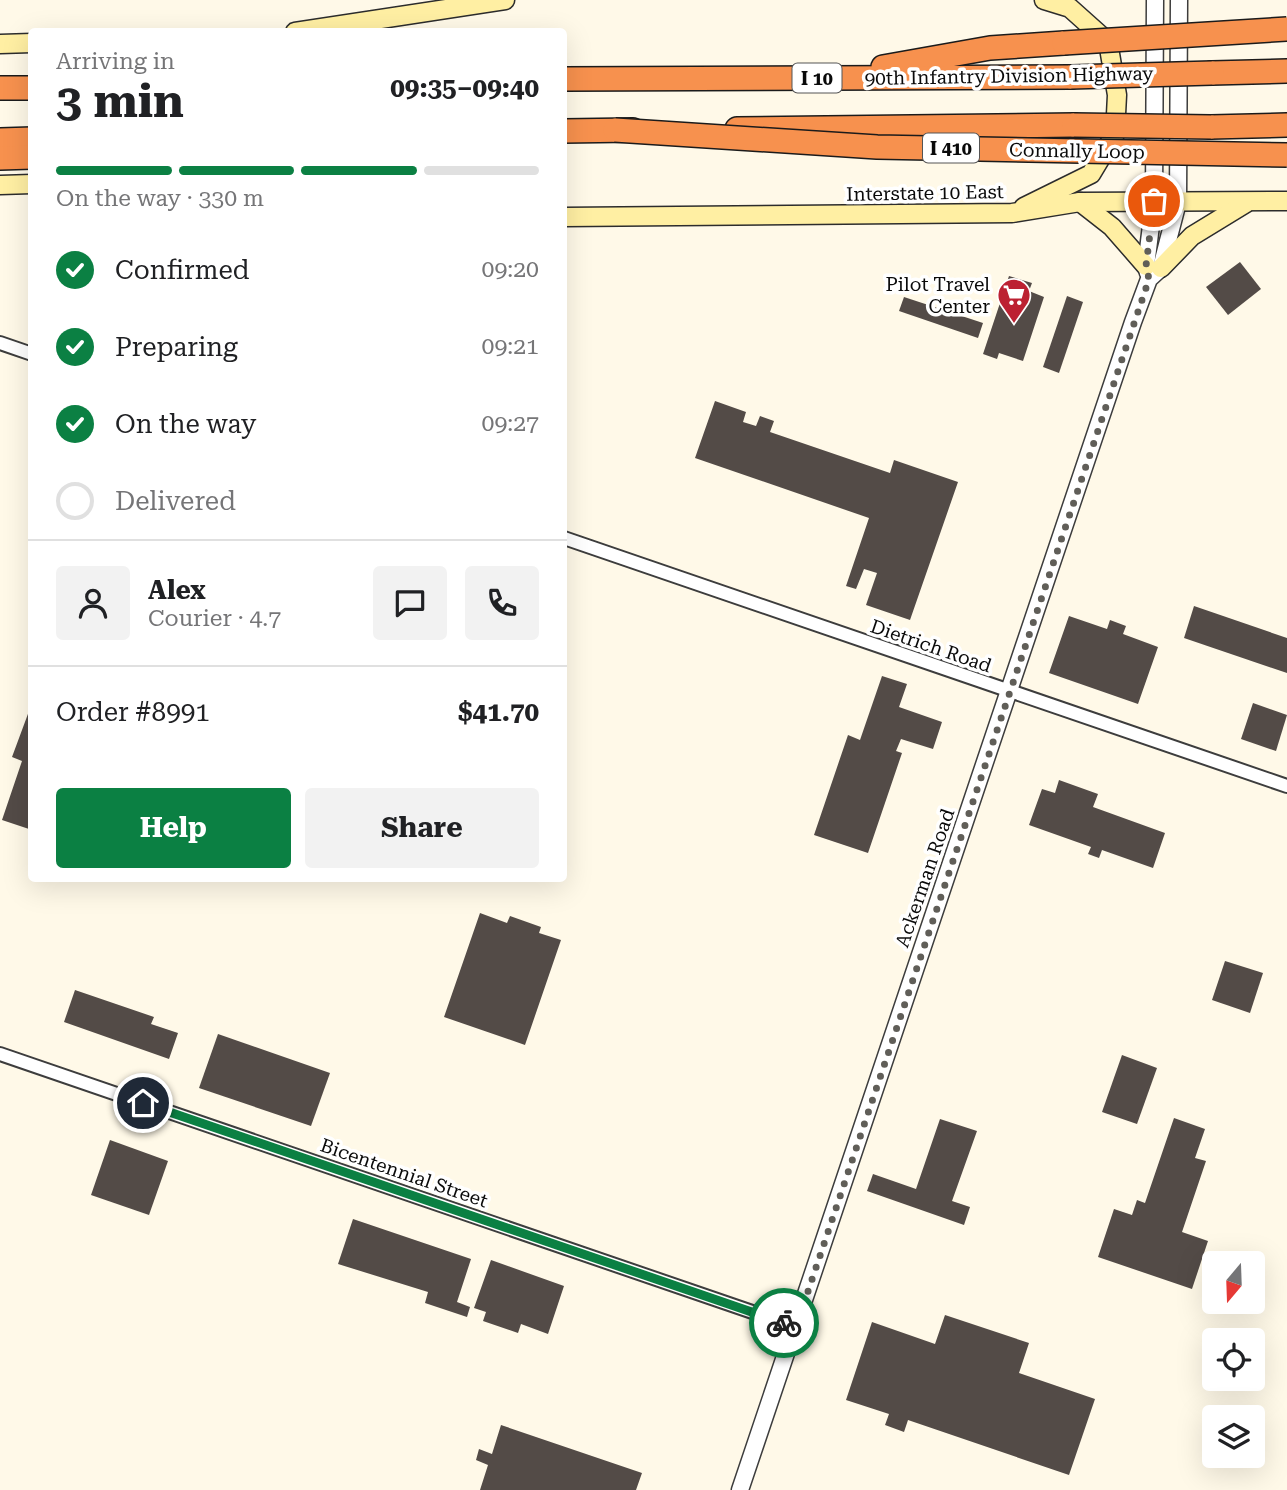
<!DOCTYPE html>
<html lang="en">
<head>
<meta charset="utf-8">
<style>
	body { margin:0; font-family:"Roboto Serif",serif; background:#f2f2f2; color:#202124; height:100vh; display:flex; flex-direction:column; font-size:26px; white-space:nowrap }
	* { box-sizing:border-box; margin:0 }
	p { font-size:23px; color:#757577 }
	.icon { flex:none; width:38px; height:38px; fill:none; stroke:currentColor; stroke-width:2; stroke-linecap:round; stroke-linejoin:round }
	.map { position:relative; flex:1; overflow:hidden }
	.drawer { position:absolute; left:28px; top:28px; width:539px; height:854px; display:flex; flex-direction:column; background:#fff; border-radius:7px; box-shadow:0 7px 28px #0002 }
	.drawer>* { flex:none }
	.needle { width:46px; rotate:199deg }
	.controls { position:absolute; left:1202px; top:1251px; display:grid; gap:14px }
	.controls a { display:grid; place-items:center; width:63px; height:63px; border-radius:7px; background:#fff; box-shadow:0 7px 28px #0002; font-size:35px }
	.pin { position:absolute; display:grid; place-items:center; width:60px; height:60px; color:#fff; margin:-30px; border:4px solid #fff; border-radius:50%; box-shadow:0 2px 7px #0007 }
	.courier { position:absolute; display:grid; place-items:center; width:70px; height:70px; margin:-35px; border:5px solid #0b8043; border-radius:50%; background:#fff; color:#222; box-shadow:0 2px 9px #0007 }
	.summary em { font-style:normal; font-weight:700 }
	.summary div { display:flex; flex-direction:column-reverse }
	.summary { display:flex; align-items:center; justify-content:space-between; height:119px; padding:0 28px }
	h1 { font-size:46px; font-weight:700; line-height:52px }
	.bar { display:grid; grid-template-columns:repeat(4,1fr); gap:10px 7px; align-content:center; height:84px; padding:0 28px }
	.bar i { height:9px; border-radius:5px; background:#e0e0e0 }
	.bar .on { background:#0b8043 }
	.bar p { grid-column:span 4 }
	.line { display:flex; align-items:center; gap:18px; padding:0 28px; border-top:2px solid #e0e0e0 }
	.line div { flex:1 }
	.round { display:grid; place-items:center; flex:none; width:74px; height:74px; border-radius:7px; background:#f2f2f2 }
	ol { padding:0 28px; list-style:none }
	li { display:flex; align-items:center; gap:21px; height:77px }
	li p { margin-inline-start:auto }
	li .icon { padding:7px; border-radius:50%; background:#0b8043; color:#fff; stroke-width:4 }
	li:last-child { color:#757577 }
	li i { width:38px; height:38px; border:4px solid #e0e0e0; border-radius:50% }
	.button { display:flex; gap:14px; margin-top:auto; padding:14px 28px }
	.button a { flex:1; height:80px; border-radius:7px; background:#0b8043; color:#fff; font-size:28px; font-weight:700; line-height:80px; text-align:center }
	.button a+a { background:#f2f2f2; color:#202124 }
	.map>svg:first-child { display:block }
	.building { fill:#534b47 }
	.lines { fill:none; stroke-linecap:round; stroke-linejoin:round }
	.minor-casing { stroke:#3d3d3d; stroke-width:16 }
	.tertiary-casing { stroke:#3d3d3d; stroke-width:19 }
	.secondary-casing { stroke:#2c2c2c; stroke-width:21 }
	.motorway-casing { stroke:#1b1b1b; stroke-width:26 }
	.minor { stroke:#fff; stroke-width:12 }
	.tertiary { stroke:#fff; stroke-width:16 }
	.secondary { stroke:#ffefa3; stroke-width:18 }
	.motorway { stroke:#f7914e; stroke-width:23 }
	.motorway-bridge-casing { stroke:#1b1b1b; stroke-width:26; stroke-linecap:butt }
	.motorway-bridge { stroke:#f7914e; stroke-width:23 }
	.done { stroke:#605e58; stroke-width:7; stroke-dasharray:0 12.6 }
	.route { stroke:#0b8043; stroke-width:9 }
	.labels { text-anchor:middle; dominant-baseline:central; stroke-width:7; stroke-linejoin:round; paint-order:stroke }
	.shield { fill:#fff; stroke:#545454; stroke-width:2 }
	.shield-label { font-size:18px; font-weight:bold; fill:#0a0a0a }
	.street-label { font-size:19px; fill:#0a0a0a; stroke:#fff }
	.poi-label { font-size:19px; fill:#0a0a0a; stroke:#fff; text-anchor:end }
</style>
</head>
<body>
<div class="map">
<svg width="1287" height="1490" viewBox="0 0 1287 1490">
	<rect width="100%" height="100%" fill="#fff9e8"/>
	<g class="building">
		<polygon points="1240,262 1261,289 1228,315 1206,287"/>
		<polygon points="1009,276 1032,283 1029,291 1044,297 1023,361 999,353 997,359 983,354"/>
		<polygon points="1067,296 1083,302 1059,373 1043,367"/>
		<polygon points="904,297 983,323 978,338 899,311"/>
		<polygon points="715,401 746,412 743,422 756,426 760,416 774,421 770,432 890,473 894,460 958,482 910,620 866,605 877,573 864,569 856,589 846,586 869,518 695,458"/>
		<polygon points="1194,606 1287,638 1287,673 1184,638"/>
		<polygon points="1069,616 1107,629 1110,620 1126,626 1123,634 1158,647 1138,704 1049,673"/>
		<polygon points="882,676 907,684 899,707 942,722 933,749 901,739 896,751 902,753 868,853 814,835 848,735 860,740"/>
		<polygon points="32,703 32,830 2,820 22,761 12,757"/>
		<polygon points="1253,703 1287,715 1276,751 1241,739"/>
		<polygon points="1059,780 1098,794 1093,807 1165,833 1153,868 1102,850 1099,858 1088,854 1091,847 1029,825 1042,789 1055,793"/>
		<polygon points="480,913 507,923 510,916 541,927 539,933 561,940 525,1045 444,1017"/>
		<polygon points="1225,961 1263,973 1250,1013 1212,1000"/>
		<polygon points="75,990 154,1017 151,1024 178,1033 169,1059 64,1022"/>
		<polygon points="218,1034 330,1073 311,1126 199,1088"/>
		<polygon points="1122,1055 1157,1068 1137,1124 1102,1112"/>
		<polygon points="1174,1118 1205,1129 1195,1158 1206,1161 1182,1232 1208,1241 1192,1289 1098,1257 1114,1209 1132,1215 1137,1200 1145,1203"/>
		<polygon points="940,1119 977,1131 952,1201 970,1207 964,1225 867,1191 873,1174 916,1189"/>
		<polygon points="110,1140 168,1161 149,1215 91,1195"/>
		<polygon points="353,1219 471,1259 457,1302 470,1307 467,1317 425,1303 428,1292 338,1264"/>
		<polygon points="491,1260 564,1286 548,1334 521,1324 518,1333 483,1321 486,1312 474,1308"/>
		<polygon points="945,1315 1029,1343 1019,1373 1095,1399 1069,1475 908,1420 904,1432 885,1425 889,1414 846,1400 872,1322 935,1344"/>
		<polygon points="501,1425 642,1473 636,1490 480,1490 488,1465 476,1460 479,1449 492,1454"/>
	</g>
	<g class="lines">
		<defs>
			<g id="minor">
				<polyline points="0,343 32,354"/>
				<polyline points="564,538 1287,786"/>
				<polyline points="0,1054 796,1327"/>
			</g>
			<g id="tertiary">
				<polyline points="1148,273 1146,266 1154,201 1155,0"/>
				<polyline points="740,1490 1133,322 1149,279 1161,268 1178,202 1179,0"/>
			</g>
			<g id="secondary">
				<polyline points="295,32 505,0"/>
				<polyline points="0,44 32,43"/>
				<polyline points="0,185 32,184"/>
				<polyline points="1080,202 1112,227 1146,266"/>
				<polyline points="1024,207 1091,174 1115,134 1117,95 1108,42 1070,8 1044,0"/>
				<polyline points="564,217 1012,213 1080,202 1287,201"/>
				<polyline points="1161,268 1192,236 1246,203"/>
			</g>
			<g id="motorway">
				<polyline points="883,67 990,48 1064,43"/>
				<polyline points="1212,73 1287,71"/>
				<polyline points="564,79 1071,77"/>
				<polyline points="0,88 32,88"/>
				<polyline points="1211,127 1287,125"/>
				<polyline points="737,129 1074,125"/>
				<polyline points="564,131 633,130"/>
				<polyline points="0,140 32,139"/>
				<polyline points="0,158 32,157"/>
			</g>
		</defs>
		<use href="#minor" class="minor-casing"/>
		<use href="#tertiary" class="tertiary-casing"/>
		<use href="#secondary" class="secondary-casing"/>
		<use href="#motorway" class="motorway-casing"/>
		<use href="#minor" class="minor"/>
		<use href="#tertiary" class="tertiary"/>
		<use href="#secondary" class="secondary"/>
		<use href="#motorway" class="motorway"/>
		<defs>
			<g id="motorway-bridge">
				<polyline points="1064,43 1287,29"/>
				<polyline points="1071,77 1212,73"/>
				<polyline points="1074,125 1211,127"/>
				<polyline points="615,130 877,147 1287,155"/>
			</g>
		</defs>
		<use href="#motorway-bridge" class="motorway-bridge-casing"/>
		<use href="#motorway-bridge" class="motorway-bridge"/>
	</g>
	<g class="lines">
		<polyline class="done" points="784,1323 796,1327 1143,297 1149,279 1146,266 1154,201"/>
		<polyline class="route" points="143,1103 784,1323"/>
	</g>
	<defs>
		<symbol id="supermarket-pin" viewBox="-11 -11 22 30"><path d="M0 17L-7.5 6A9.5 9.5 0 1 1 7.5 6Z" fill="#bc2132" stroke="#fff"/><path d="M-6-5.5h2.5l.6 2H6L4.5 2H-2.5L-4.4-4H-6ZM-1.5 3.2a1.3 1.3 0 1 0 .1 0ZM3 3.2a1.3 1.3 0 1 0 .1 0Z" fill="#fff"/></symbol>
	</defs>
	<g fill-rule="evenodd">
		<use href="#supermarket-pin" x="995" y="276" width="38" height="52"/>
	</g>
	<g class="labels">
		<g class="shield">
			<rect x="792.5" y="63.5" width="49" height="29" rx="5"/>
			<rect x="923" y="133.5" width="56" height="29" rx="5"/>
		</g>
		<g class="shield-label">
			<text x="817" y="78">I 10</text>
			<text x="951" y="148">I 410</text>
		</g>
		<g class="street-label">
			<text transform="translate(1009 76) rotate(-1)">90th Infantry Division Highway</text>
			<text transform="translate(1077 151) rotate(1)">Connally Loop</text>
			<text transform="translate(925 193) rotate(-1)">Interstate 10 East</text>
			<text transform="translate(931 646) rotate(19)">Dietrich Road</text>
			<text transform="translate(925 878) rotate(-71)">Ackerman Road</text>
			<text transform="translate(404 1173) rotate(19)">Bicentennial Street</text>
		</g>
		<g class="poi-label">
			<text x="990" y="284">Pilot Travel<tspan x="990" dy="22">Center</tspan></text>
		</g>
	</g>
</svg>
<div class="controls">
<a><svg class="needle" viewBox="-14 -14 28 28"><path d="M0-13l5 13h-10z" fill="#e53935"/><path d="M0 13l5-13h-10z" fill="#757577"/></svg></a>
<a><svg class="icon" aria-label="locate" viewBox="0 0 24 24"><circle cx="12" cy="12" r="6"/><path d="M12 2v4M12 18v4M2 12h4M18 12h4"/></svg></a>
<a><svg class="icon" aria-label="layers" viewBox="0 0 24 24"><path d="M12 4l9 5-9 5-9-5zM3 14l9 5 9-5"/></svg></a>
</div>
<div class="pin" style="left:1154px;top:201px;background:#ea580c"><svg class="icon" aria-label="bag" viewBox="0 0 24 24"><path d="M5 8h14l-1 12H6zM9 8a3 3 0 0 1 6 0"/></svg></div>
<div class="pin" style="left:143px;top:1103px;background:#1f2937"><svg class="icon" aria-label="home" viewBox="0 0 24 24"><path d="M3 11l9-7 9 7M6 9v11h12V9"/></svg></div>
<div class="courier" style="left:784px;top:1323px"><svg class="icon" aria-label="bike" viewBox="0 0 24 24"><circle cx="6" cy="16" r="4"/><circle cx="18" cy="16" r="4"/><path d="M6 16l4-8h5l3 8M10 8l3 8H6M13 5h3"/></svg></div>
<section class="drawer">
<div class="summary"><div><h1>3 min</h1><p>Arriving in</p></div><em>09:35–09:40</em></div>
<div class="bar"><i class="on"></i><i class="on"></i><i class="on"></i><i></i><p>On the way · 330 m</p></div>
<ol>
<li><svg class="icon" aria-label="check" viewBox="0 0 24 24"><path d="M5 12l5 5 9-10"/></svg>Confirmed<p>09:20</p></li>
<li><svg class="icon" aria-label="check" viewBox="0 0 24 24"><path d="M5 12l5 5 9-10"/></svg>Preparing<p>09:21</p></li>
<li><svg class="icon" aria-label="check" viewBox="0 0 24 24"><path d="M5 12l5 5 9-10"/></svg>On the way<p>09:27</p></li>
<li><i></i>Delivered</li>
</ol>
<div class="line" style="height:126px"><a class="round"><svg class="icon" aria-label="person" viewBox="0 0 24 24"><circle cx="12" cy="8" r="4"/><path d="M4 21q1-7 8-7t8 7"/></svg></a><div><b>Alex</b><p>Courier · 4.7</p></div><a class="round"><svg class="icon" aria-label="chat" viewBox="0 0 24 24"><path d="M4 5h16v11H9l-5 4z"/></svg></a><a class="round"><svg class="icon" aria-label="phone" viewBox="0 0 24 24"><path d="M5 4h4l2 5-3 2q2 4 5 5l2-3 5 2v4C11 20 4 13 5 4z"/></svg></a></div>
<div class="line" style="height:91px"><div>Order #8991</div><b>$41.70</b></div>
<div class="button"><a>Help</a><a>Share</a></div>
</section>
</div>
</body>
</html>
